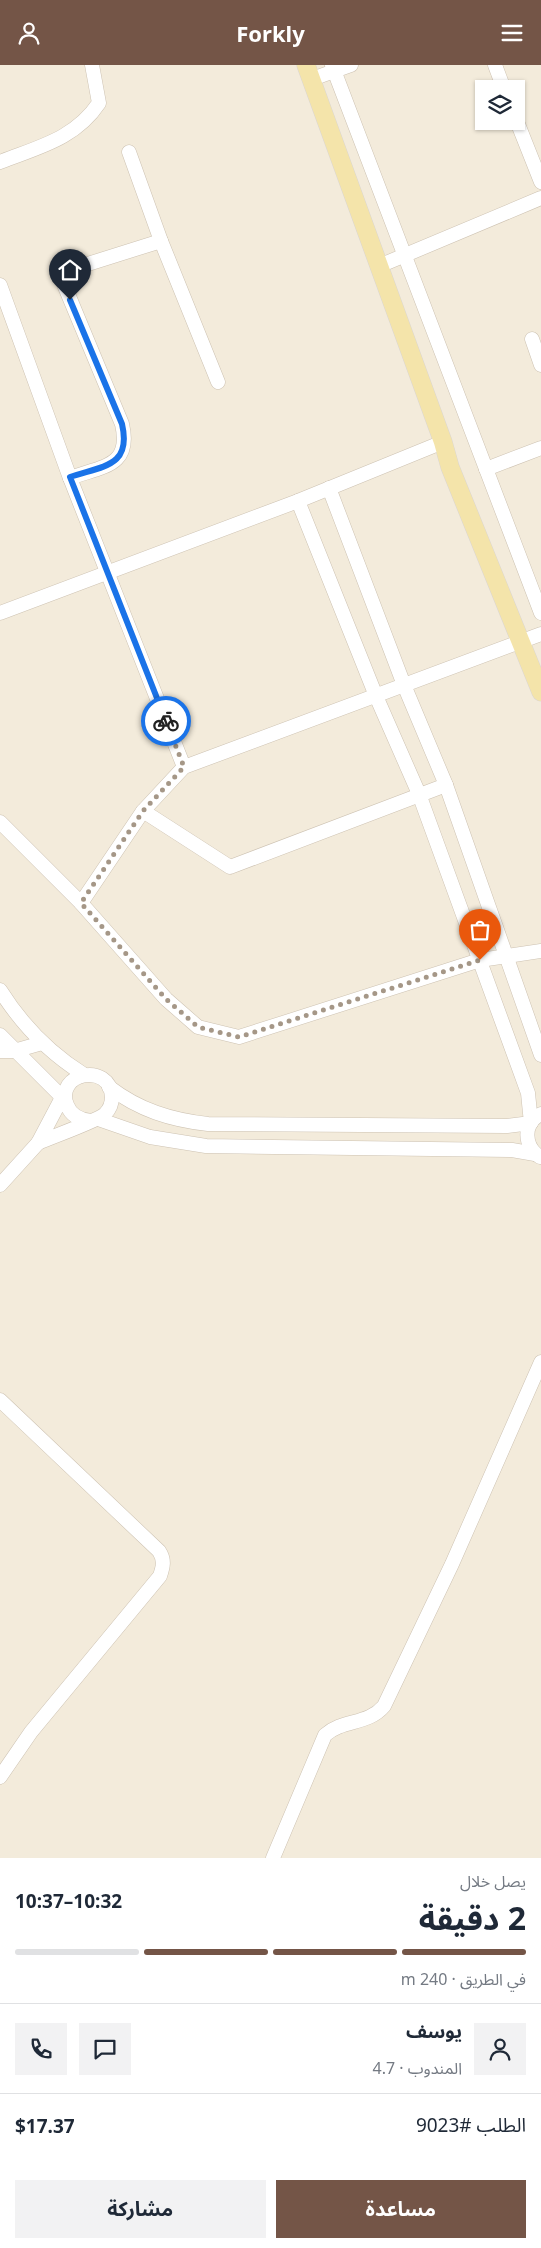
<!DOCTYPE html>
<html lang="ar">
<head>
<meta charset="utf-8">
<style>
	body { margin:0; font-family:"Noto Sans","Noto Sans Arabic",sans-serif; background:#f2f2f3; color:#1f2937; direction:rtl; height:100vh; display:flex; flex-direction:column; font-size:19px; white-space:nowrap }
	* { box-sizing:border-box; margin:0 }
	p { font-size:16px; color:#747a83 }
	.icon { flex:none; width:28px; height:28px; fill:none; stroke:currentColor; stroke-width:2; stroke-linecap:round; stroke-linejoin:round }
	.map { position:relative; height:1793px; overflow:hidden; direction:ltr }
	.details { display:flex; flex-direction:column; background:#fff; flex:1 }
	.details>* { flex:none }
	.fabs { position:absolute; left:475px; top:15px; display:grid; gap:10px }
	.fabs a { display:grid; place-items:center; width:50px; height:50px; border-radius:0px; background:#fff; box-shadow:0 1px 4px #0004; font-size:25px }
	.pin { position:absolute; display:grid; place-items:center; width:42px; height:42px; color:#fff; margin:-51px -21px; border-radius:50% 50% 50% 0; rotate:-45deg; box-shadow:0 0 5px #0007 }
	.pin .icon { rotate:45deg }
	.courier { position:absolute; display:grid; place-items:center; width:50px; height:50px; margin:-25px; border:4px solid #1a73e8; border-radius:50%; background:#fff; color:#222; box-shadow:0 1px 6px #0007 }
	.overview em { font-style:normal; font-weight:700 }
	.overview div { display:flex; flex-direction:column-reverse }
	.overview { display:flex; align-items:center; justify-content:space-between; height:85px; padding:0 15px }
	h1 { font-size:32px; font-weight:700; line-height:38px }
	.bar { display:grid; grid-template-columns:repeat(4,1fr); gap:8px 5px; align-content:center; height:60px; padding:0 15px }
	.bar i { height:6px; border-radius:4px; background:#e0e1e3 }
	.bar .selected { background:#745547 }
	.bar p { grid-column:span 4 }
	.line { display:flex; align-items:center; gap:12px; padding:0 15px; border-top:1px solid #e0e1e3 }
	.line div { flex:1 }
	.round { display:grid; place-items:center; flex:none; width:52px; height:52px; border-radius:0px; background:#f2f2f3 }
	.button { display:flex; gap:10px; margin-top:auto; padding:10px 15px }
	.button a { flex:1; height:58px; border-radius:0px; background:#745547; color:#fff; font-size:20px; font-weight:700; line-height:58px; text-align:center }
	.button a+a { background:#f2f2f3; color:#1f2937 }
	header { display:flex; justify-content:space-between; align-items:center; height:65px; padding:0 15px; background:#745547; color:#fff; font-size:22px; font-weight:700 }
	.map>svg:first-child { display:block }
	.residential { fill:#f3ebdb; fill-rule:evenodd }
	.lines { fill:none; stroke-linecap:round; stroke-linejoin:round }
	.minor-casing { stroke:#cdc2b2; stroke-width:15 }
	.major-casing { stroke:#dbd6d2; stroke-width:19 }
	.minor { stroke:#fff; stroke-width:14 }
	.major { stroke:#f4e4aa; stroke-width:18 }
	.done { stroke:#a59787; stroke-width:5; stroke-dasharray:0 9 }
	.route { stroke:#1a73e8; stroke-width:6 }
</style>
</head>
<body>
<header><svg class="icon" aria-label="menu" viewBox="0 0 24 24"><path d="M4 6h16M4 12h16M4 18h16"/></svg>Forkly<svg class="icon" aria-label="person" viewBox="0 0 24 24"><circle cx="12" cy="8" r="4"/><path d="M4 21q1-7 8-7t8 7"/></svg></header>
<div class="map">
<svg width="541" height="1793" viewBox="0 0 541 1793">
	<rect width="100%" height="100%" fill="#fbf8ec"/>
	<path class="residential" d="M0,0H541V1793H0ZM484,24H516V56H484Z"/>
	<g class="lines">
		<defs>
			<g id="minor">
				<polyline points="332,0 541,548"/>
				<polyline points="495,0 504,24"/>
				<polyline points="312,14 351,0"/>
				<polyline points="516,54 541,117"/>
				<polyline points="129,87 161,176 218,317"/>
				<path d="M0,97C38,82 75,74 99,38L92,0"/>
				<polyline points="379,201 541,133"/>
				<polyline points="0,220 70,413 184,702"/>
				<polyline points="532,274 541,300"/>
				<polyline points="486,404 541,383"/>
				<path d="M70,413C102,401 132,402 122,359L63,217L66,210L75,203L161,176"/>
				<polyline points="329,423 404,620 446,720 541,990"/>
				<polyline points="0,548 298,436 443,377"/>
				<polyline points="143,746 230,802 446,720"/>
				<polyline points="0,757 81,838 166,934 198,962 239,972 480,895 541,886"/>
				<polyline points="81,838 143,746 184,702 541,569"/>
				<path d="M0,925C22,960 48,987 83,1009"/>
				<polyline points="0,970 65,1035"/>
				<polyline points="0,986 14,986 42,978"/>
				<path d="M109,1022C139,1045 171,1055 208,1059L507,1061L531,1058L528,1028L419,729L376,631L298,436"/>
				<path d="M66,1025L38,1078C51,1072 97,1056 105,1049C110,1044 112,1038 112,1032C110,996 54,1008 67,1040C71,1051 80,1055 91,1056"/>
				<polyline points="98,1054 150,1072 206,1081 512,1085 535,1089"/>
				<path d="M540,1092C524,1082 522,1058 541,1049"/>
				<polyline points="0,1120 38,1078"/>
				<path d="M0,1335L159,1486C165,1495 163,1502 160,1511L31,1667L0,1712"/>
				<path d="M273,1793L325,1670C343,1654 368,1660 384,1641L452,1499L541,1297"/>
			</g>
			<polyline id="major" points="306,0 443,377 450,402 541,627"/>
		</defs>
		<use href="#minor" class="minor-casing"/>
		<use href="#major" class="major-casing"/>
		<use href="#minor" class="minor"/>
		<use href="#major" class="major"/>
	</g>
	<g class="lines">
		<polyline class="done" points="166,656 184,702 143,746 81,838 166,934 198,962 239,972 480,895"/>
		<path class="route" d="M70,235L122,359C132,402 102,401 70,412L166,656"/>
	</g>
</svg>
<div class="fabs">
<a><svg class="icon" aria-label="layers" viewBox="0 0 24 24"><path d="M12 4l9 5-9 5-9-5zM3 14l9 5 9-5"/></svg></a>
</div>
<div class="pin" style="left:480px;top:895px;background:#ea580c"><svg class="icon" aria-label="bag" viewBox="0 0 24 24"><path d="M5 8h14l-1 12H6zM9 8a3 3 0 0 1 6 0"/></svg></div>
<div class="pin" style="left:70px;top:235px;background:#1f2937"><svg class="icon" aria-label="home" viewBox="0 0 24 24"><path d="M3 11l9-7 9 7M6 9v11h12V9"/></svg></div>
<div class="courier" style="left:166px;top:656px"><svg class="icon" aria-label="bike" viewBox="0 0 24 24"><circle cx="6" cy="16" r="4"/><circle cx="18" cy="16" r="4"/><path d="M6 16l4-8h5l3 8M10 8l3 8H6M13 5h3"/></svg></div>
</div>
<section class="details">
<div class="overview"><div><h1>2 دقيقة</h1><p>يصل خلال</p></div><em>10:32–10:37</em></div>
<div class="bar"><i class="selected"></i><i class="selected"></i><i class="selected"></i><i></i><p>في الطريق · 240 m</p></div>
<div class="line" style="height:90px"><a class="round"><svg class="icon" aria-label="person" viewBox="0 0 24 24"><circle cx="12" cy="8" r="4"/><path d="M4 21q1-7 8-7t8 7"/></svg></a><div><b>يوسف</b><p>المندوب · 4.7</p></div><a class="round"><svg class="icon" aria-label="chat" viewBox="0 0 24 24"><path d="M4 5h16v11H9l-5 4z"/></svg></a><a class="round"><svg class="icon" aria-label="phone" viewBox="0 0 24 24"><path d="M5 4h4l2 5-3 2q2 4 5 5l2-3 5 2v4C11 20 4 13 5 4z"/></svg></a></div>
<div class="line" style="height:65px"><div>الطلب #9023</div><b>$17.37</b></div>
<div class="button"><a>مساعدة</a><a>مشاركة</a></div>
</section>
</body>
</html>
